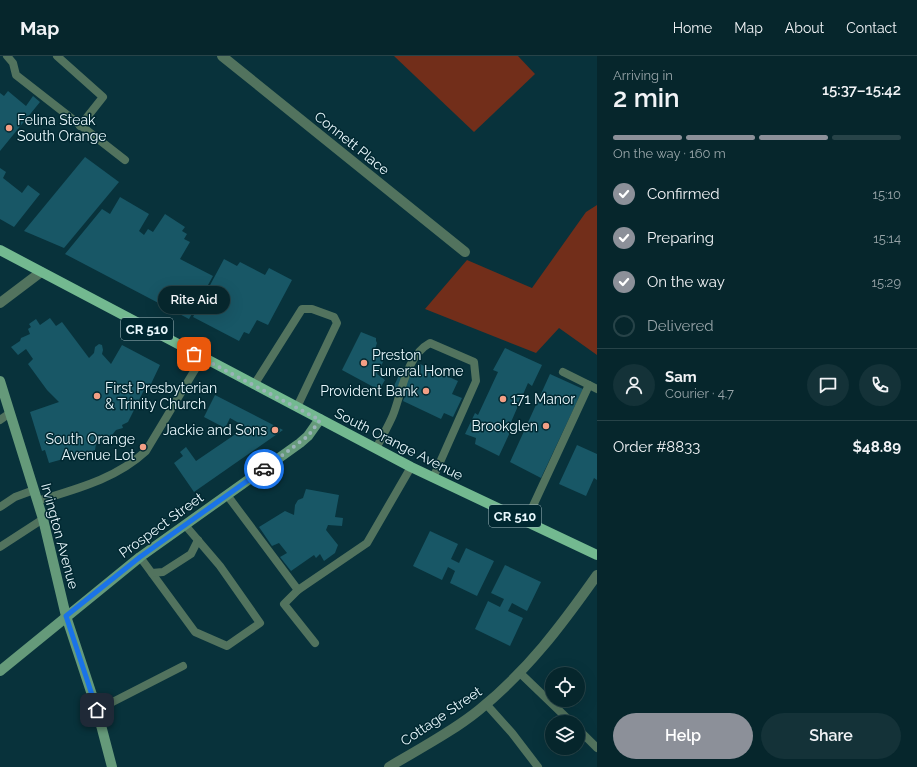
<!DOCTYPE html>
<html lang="en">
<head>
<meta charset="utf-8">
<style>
	body { margin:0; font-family:Raleway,sans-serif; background:#143238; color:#f1f3f6; height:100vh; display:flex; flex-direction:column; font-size:15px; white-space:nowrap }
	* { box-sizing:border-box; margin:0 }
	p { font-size:13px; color:#98a5a9 }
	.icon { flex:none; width:22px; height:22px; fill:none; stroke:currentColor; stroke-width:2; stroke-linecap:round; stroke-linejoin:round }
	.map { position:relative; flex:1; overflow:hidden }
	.drawer { display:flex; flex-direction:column; background:#06262c; width:320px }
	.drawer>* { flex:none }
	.fabs { position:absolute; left:545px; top:611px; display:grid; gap:8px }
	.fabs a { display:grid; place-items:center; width:40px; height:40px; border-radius:50%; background:#06262c; box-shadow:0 4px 16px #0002,0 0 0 1px #274348; font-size:20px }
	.pin { position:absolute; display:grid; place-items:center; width:34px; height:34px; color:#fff; margin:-17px; border-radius:8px; box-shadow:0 2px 6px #0006 }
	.courier { position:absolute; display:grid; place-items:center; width:40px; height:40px; margin:-20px; border:3px solid #1a73e8; border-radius:50%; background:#fff; color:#222; box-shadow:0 1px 5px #0007 }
	.bubble { position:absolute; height:28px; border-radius:14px; background:#06262c; box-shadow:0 4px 16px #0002,0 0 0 1px #274348; font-size:13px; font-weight:600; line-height:28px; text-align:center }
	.summary em { font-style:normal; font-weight:600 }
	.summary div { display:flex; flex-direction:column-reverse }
	.summary { display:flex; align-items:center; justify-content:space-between; height:68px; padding:0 16px }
	h1 { font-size:26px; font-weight:600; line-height:30px }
	.bar { display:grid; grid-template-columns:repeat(4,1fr); gap:6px 4px; align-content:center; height:48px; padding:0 16px }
	.bar i { height:5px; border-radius:3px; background:#274348 }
	.bar .selected { background:#8c9099 }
	.bar p { grid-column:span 4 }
	.line { display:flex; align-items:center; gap:10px; padding:0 16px; border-top:1px solid #274348 }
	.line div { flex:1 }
	.round { display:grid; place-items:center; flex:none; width:42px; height:42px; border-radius:21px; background:#143238 }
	ol { padding:0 16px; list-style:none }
	li { display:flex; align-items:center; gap:12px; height:44px }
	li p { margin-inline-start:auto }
	li .icon { padding:4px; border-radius:50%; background:#8c9099; color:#fff; stroke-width:4 }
	li:last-child { color:#98a5a9 }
	li i { width:22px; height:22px; border:2px solid #274348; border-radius:50% }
	.action { display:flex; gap:8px; margin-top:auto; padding:8px 16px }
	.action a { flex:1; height:46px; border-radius:24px; background:#8c9099; color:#fff; font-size:16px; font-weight:600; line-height:46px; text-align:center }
	.action a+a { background:#143238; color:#f1f3f6 }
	header { display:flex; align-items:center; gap:24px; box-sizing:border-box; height:56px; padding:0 20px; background:#06262c; border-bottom:1px solid #274348 }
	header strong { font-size:19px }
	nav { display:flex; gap:22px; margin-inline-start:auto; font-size:14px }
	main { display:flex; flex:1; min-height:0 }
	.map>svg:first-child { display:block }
	.green { fill:#722e1a }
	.building { fill:#185766 }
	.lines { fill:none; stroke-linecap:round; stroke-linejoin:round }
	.lane { stroke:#52735e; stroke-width:8 }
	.street { stroke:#52735e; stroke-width:10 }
	.secondary { stroke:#659a7a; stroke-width:10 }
	.primary { stroke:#73b990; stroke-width:10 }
	.done { stroke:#9ab3b9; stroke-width:4; stroke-dasharray:0 7.2 }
	.route { stroke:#1a73e8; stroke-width:5 }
	.poi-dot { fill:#f39f85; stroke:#002831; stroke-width:1.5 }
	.labels { text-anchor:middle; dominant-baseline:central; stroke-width:3; stroke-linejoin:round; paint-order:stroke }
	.shield { fill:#002831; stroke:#a2bac0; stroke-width:1 }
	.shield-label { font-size:13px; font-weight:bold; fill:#e8f8fd }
	.poi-label { font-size:14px; fill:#e8f8fd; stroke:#002831; text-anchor:start }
	.street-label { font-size:14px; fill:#e8f8fd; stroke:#002831 }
</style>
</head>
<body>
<header>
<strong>Map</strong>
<nav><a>Home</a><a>Map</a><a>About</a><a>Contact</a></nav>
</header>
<main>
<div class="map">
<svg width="597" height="711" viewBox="0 0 597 711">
	<rect width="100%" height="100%" fill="#08323b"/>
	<g class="green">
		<polygon points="394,0 518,0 535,18 474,76"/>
		<polygon points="597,149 597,299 559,272 536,297 425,253 467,204 532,232 586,156"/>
	</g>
	<g class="building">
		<polygon points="8,35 26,50 33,40 40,46 0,95 0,37 4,40"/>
		<polygon points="85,101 119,126 64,192 24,175"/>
		<polygon points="0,112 6,116 3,122 22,137 28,129 40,138 14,171 0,163"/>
		<polygon points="120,141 149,158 139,175 144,179 148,173 153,176 165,158 185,171 182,175 187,178 184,183 190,186 180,203 213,220 189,263 65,198 102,153 110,158"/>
		<polygon points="224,203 237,210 240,206 265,219 269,212 292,224 268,269 257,264 249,278 244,276 239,285 193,261"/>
		<polygon points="50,262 56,270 62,266 89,302 94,297 95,291 99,288 102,289 103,294 102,298 111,308 122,289 160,309 150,330 147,328 128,366 122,369 123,372 116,374 108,384 96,388 95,394 49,407 45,394 42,395 30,356 59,346 47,334 28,308 33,303 26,293 18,299 11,291 20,285 21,282 30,278 28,273 31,271 29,268 36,263 40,269"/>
		<polygon points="361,276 376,282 376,285 377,287 375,293 386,300 377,318 385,324 379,334 342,314"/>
		<polygon points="505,292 542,309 532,330 528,327 508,373 511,374 499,400 475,388 476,382 465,378 475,357 478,359 498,316 493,314"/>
		<polygon points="420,308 458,325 452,338 462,342 453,361 444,357 441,363 403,345 406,338 393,332 401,315 414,322"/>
		<polygon points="550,318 583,333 541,422 510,406"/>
		<polygon points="215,339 283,374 194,436 174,407 183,400 180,396 186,391 196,405 246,371 230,362 225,372 204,361"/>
		<polygon points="577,389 597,398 597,424 594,422 586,440 559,428"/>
		<polygon points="306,433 339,439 335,461 343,462 342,470 328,469 326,474 338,489 335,497 324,505 320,498 316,502 314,499 291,515 280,501 287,497 279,487 272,490 259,471 285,455 294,459 295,449 298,444 303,442"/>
		<polygon points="430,475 458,488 451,503 459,507 466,492 494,505 477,540 450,527 455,515 448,511 442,524 413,510"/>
		<polygon points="505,509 541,526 527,555 512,547 508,555 523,562 510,590 475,573 488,545 500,551 504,543 491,537"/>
	</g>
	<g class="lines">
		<g class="lane">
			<polyline points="7,0 13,7 16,19 125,104"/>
			<polyline points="57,0 103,41 80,70"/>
			<polyline points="563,316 597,333"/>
			<polyline points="254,329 302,253 312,253 334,261 337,267 297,351"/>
			<polyline points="0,364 10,357"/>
			<path d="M376,393C381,382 388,371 393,359C402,336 406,300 430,287L474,306L476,325L433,422"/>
			<polyline points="227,439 298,534 367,487 411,411"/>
			<path d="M37,445C76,433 116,423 146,395L202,302"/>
			<polyline points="0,451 15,441 34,434"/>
			<polyline points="526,465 589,329"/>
			<polyline points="0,491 43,463"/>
			<polyline points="140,501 195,576 227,590 260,567 220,510 185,469"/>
			<polyline points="152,517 163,516 191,498 198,484"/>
			<polyline points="298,534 284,548 315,587"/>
			<polyline points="520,617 571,666"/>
			<polyline points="486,648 512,677 538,711"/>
			<polyline points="97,654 183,610"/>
			<polyline points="578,673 597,692"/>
		</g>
		<g class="street">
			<polyline points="222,0 465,196"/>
			<polyline points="0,247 41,216"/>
			<path d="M389,711C419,693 452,676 479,654C528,614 561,570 597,519"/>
		</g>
		<g class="secondary">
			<polyline points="0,325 43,463 66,560 97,654 112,711"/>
			<polyline points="0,615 140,501 300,387 308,380 320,363"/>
		</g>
		<polyline class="primary" points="0,194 411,411 597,499"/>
	</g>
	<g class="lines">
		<polyline class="done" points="194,298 320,364 308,380 264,413"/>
		<polyline class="route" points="97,654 66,560 140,501 264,413"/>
	</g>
	<g class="poi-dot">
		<circle cx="9" cy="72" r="4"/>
		<circle cx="364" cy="307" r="4"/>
		<circle cx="426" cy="335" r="4"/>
		<circle cx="97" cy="340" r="4"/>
		<circle cx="503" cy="343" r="4"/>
		<circle cx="546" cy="370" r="4"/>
		<circle cx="275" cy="374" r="4"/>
		<circle cx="143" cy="391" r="4"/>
	</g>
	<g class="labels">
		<g class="shield">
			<rect x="121" y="262" width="52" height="22" rx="3"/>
			<rect x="489" y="449" width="52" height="22" rx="3"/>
		</g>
		<g class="shield-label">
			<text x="147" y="273">CR 510</text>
			<text x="515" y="460">CR 510</text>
		</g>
		<g class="poi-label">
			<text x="17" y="64">Felina Steak<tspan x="17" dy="16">South Orange</tspan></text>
			<text x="372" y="299">Preston<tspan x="372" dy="16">Funeral Home</tspan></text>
			<text x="105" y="332">First Presbyterian<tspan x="105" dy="16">&amp; Trinity Church</tspan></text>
			<text x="418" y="335" text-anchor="end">Provident Bank</text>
			<text x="511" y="343">171 Manor</text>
			<text x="538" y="370" text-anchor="end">Brookglen</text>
			<text x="267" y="374" text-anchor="end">Jackie and Sons</text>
			<text x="135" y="383" text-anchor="end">South Orange<tspan x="135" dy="16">Avenue Lot</tspan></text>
		</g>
		<g class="street-label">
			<text transform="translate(352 87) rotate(39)">Connett Place</text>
			<text transform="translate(399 388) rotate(27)">South Orange Avenue</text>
			<text transform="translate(161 469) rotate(-36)">Prospect Street</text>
			<text transform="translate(60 480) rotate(75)">Irvington Avenue</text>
			<text transform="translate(441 660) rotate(-34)">Cottage Street</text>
		</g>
	</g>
</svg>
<div class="fabs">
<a><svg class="icon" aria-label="locate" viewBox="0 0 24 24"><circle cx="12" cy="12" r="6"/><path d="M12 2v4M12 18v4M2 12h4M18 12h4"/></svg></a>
<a><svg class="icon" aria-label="layers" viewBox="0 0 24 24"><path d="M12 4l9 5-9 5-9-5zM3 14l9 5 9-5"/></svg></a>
</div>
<div class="pin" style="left:194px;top:298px;background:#ea580c"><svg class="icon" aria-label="bag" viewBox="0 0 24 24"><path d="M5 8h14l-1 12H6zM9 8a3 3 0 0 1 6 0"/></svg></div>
<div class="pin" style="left:97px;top:654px;background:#1f2937"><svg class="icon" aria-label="home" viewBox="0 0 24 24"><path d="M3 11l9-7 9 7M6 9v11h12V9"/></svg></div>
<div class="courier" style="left:264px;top:413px"><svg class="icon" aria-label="car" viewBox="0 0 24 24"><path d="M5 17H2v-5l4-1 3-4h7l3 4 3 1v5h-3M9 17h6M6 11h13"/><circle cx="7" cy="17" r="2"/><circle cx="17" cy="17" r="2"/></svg></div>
<div class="bubble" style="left:158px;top:230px;width:72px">Rite Aid</div>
</div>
<section class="drawer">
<div class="summary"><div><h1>2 min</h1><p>Arriving in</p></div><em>15:37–15:42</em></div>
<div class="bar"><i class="selected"></i><i class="selected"></i><i class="selected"></i><i></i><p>On the way · 160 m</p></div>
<ol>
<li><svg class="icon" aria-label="check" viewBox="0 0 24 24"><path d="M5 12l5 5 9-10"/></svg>Confirmed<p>15:10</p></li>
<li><svg class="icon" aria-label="check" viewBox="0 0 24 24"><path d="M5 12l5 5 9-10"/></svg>Preparing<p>15:14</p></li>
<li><svg class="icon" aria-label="check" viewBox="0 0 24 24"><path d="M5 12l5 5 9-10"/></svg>On the way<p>15:29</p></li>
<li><i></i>Delivered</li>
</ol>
<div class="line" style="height:72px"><a class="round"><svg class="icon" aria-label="person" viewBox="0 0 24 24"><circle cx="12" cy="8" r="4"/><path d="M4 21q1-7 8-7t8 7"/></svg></a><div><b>Sam</b><p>Courier · 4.7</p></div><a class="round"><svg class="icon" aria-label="chat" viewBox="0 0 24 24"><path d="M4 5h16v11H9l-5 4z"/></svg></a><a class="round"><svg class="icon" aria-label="phone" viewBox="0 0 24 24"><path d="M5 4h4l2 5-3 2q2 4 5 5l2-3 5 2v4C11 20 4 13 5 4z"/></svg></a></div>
<div class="line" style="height:52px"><div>Order #8833</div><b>$48.89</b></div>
<div class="action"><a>Help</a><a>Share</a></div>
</section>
</main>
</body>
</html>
